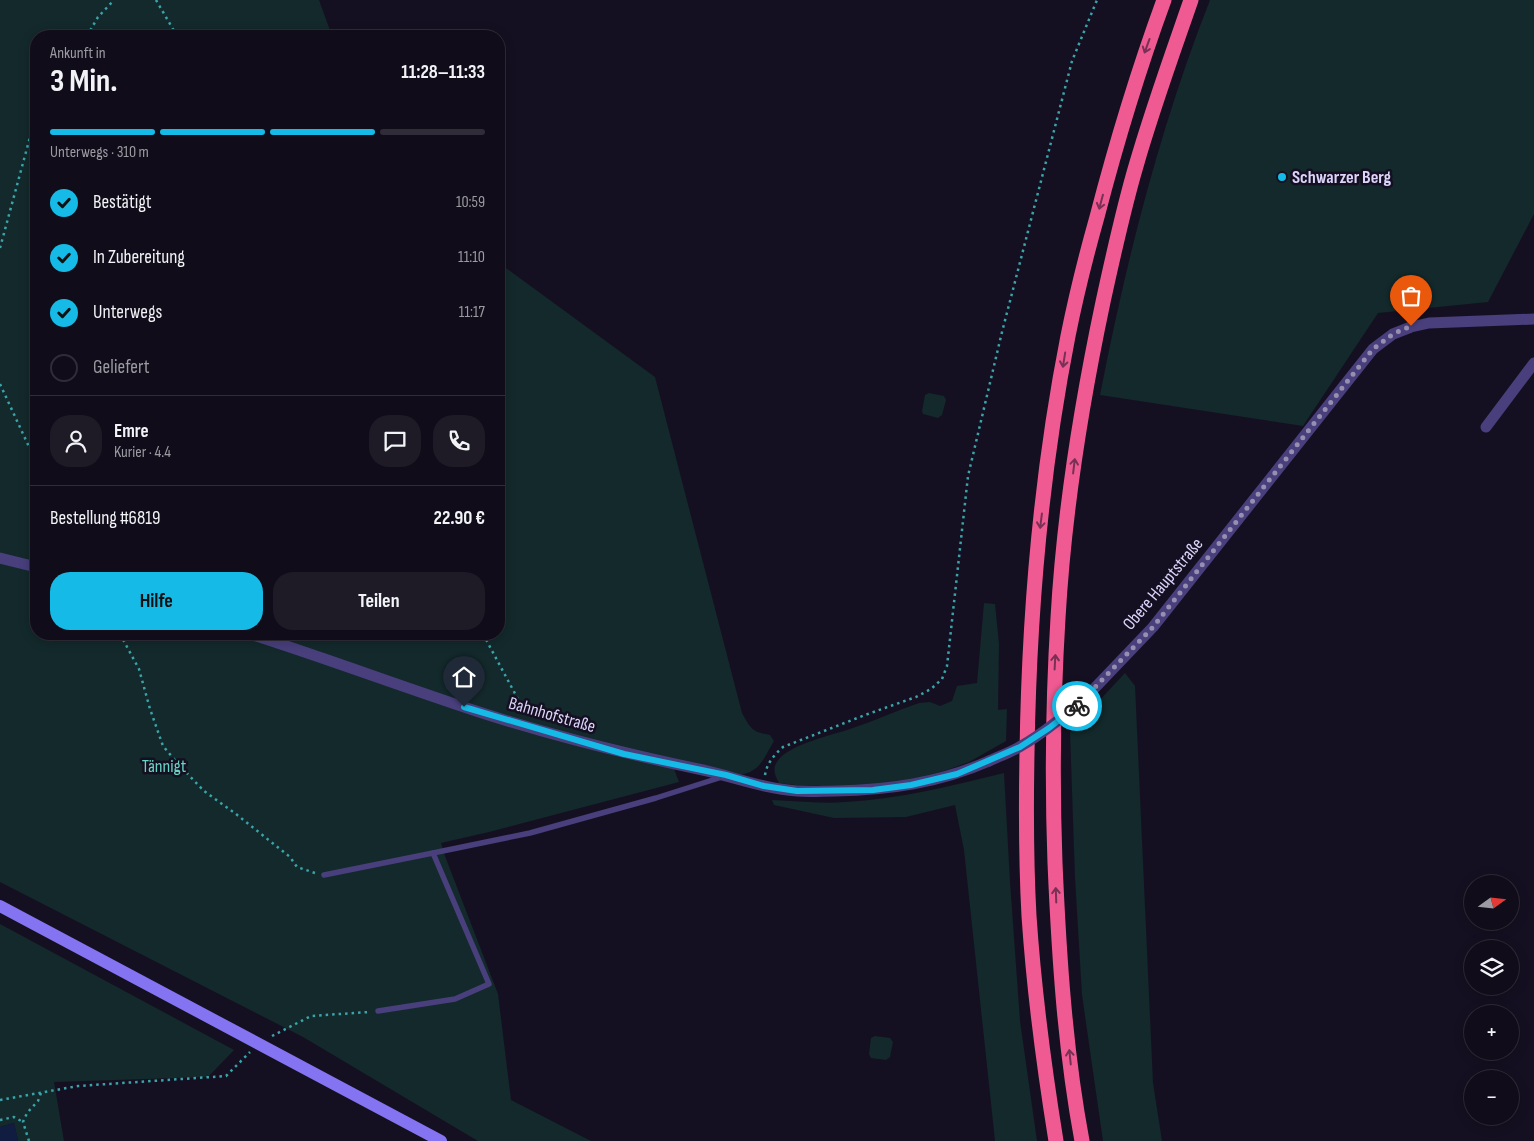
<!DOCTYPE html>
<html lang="de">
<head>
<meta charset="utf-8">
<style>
	body { margin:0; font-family:"Sofia Sans Condensed",sans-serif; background:#1e1a26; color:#f1f3f6; height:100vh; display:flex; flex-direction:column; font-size:19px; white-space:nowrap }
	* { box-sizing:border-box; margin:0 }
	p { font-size:16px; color:#9c9ba2 }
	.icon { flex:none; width:28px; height:28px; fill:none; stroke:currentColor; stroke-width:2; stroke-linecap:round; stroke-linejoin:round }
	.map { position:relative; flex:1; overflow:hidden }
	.sheet { position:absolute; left:30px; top:30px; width:475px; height:610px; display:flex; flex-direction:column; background:#100c19; border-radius:20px; box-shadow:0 2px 12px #0003,0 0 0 1px #302c38 }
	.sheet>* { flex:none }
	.needle { width:32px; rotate:75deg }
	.controls { position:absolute; left:1464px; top:875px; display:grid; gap:10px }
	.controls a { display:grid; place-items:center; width:55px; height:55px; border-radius:50%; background:#100c19; box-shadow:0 2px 12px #0003,0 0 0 1px #302c38; font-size:25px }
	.pin { position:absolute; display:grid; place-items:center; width:42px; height:42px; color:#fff; margin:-51px -21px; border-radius:50% 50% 50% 0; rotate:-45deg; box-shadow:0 0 5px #0007 }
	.pin .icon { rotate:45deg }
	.courier { position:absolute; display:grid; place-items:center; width:50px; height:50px; margin:-25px; border:4px solid #15bbe6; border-radius:50%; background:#fff; color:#222; box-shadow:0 1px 6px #0007 }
	.headline em { font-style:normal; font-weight:700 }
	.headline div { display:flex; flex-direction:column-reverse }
	.headline { display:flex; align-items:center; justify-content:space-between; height:85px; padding:0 20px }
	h1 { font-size:32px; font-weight:700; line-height:38px }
	.bar { display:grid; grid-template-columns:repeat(4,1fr); gap:8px 5px; align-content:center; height:60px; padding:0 20px }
	.bar i { height:6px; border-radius:4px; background:#302c38 }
	.bar .current { background:#15bbe6 }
	.bar p { grid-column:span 4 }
	.line { display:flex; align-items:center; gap:12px; padding:0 20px; border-top:1px solid #302c38 }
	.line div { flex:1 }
	.round { display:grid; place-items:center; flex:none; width:52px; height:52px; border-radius:20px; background:#1e1a26 }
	ol { padding:0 20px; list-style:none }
	li { display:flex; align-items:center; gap:15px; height:55px }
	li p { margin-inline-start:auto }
	li .icon { padding:5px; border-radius:50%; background:#15bbe6; color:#111; stroke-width:4 }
	li:last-child { color:#9c9ba2 }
	li i { width:28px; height:28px; border:2px solid #302c38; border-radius:50% }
	.primary-button { display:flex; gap:10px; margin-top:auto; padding:10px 20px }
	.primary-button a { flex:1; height:58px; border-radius:20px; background:#15bbe6; color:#111; font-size:20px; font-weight:700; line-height:58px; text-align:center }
	.primary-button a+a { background:#1e1a26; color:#f1f3f6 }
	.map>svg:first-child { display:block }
	.green { fill:#13292b }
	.water { fill:#101d40 }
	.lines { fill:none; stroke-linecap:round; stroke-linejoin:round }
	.path { stroke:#39a5aa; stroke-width:2.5; stroke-dasharray:2.5 4; stroke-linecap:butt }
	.lane { stroke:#483f7c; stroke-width:5.5 }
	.street { stroke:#483f7c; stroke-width:11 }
	.secondary { stroke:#8474f2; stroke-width:12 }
	.highway { stroke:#f05a92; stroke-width:15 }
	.street-bridge { stroke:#483f7c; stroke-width:11 }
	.oneway { stroke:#783154 }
	.done { stroke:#978faf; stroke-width:5; stroke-dasharray:0 9 }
	.route { stroke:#15bbe6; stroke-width:6 }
	.poi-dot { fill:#15bbe6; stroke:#151021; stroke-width:2 }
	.labels { text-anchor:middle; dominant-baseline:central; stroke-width:5; stroke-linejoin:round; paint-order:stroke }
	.poi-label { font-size:18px; font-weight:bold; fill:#ddd4fb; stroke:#151021; text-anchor:start }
	.street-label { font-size:18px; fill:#ddd4fb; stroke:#151021 }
	.park-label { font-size:18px; fill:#67d5c5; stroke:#151021 }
</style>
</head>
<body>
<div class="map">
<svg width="1534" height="1141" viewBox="0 0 1534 1141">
	<rect width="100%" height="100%" fill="#151021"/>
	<g class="green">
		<path d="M0,0H319L332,36H36V634H499V263L655,377L742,713C751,729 752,732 770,735L774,741C763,759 761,771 740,775L671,761L679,782L489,832L441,843L445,856L498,994L511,1100L591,1141H478L303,1037L0,882Z"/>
		<path d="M1210,0H1534V214L1488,302L1378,313L1303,426L1100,395C1126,261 1160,127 1210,0Z"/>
		<polygon points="929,393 944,396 946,400 942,415 938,418 923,414 922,411 925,395"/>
		<path d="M984,603L995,604L999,644L998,710L1007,709L1006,741L969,762L925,778L882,785L803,786L779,783C774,774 772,767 779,759C792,744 832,735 850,729C874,721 896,711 919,703L930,702L940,706L952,701L957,686L977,683Z"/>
		<polygon points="1125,673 1135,686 1153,1083 1162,1141 1103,1141 1082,995 1075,878 1070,732"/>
		<path d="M1004,773L1010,882L1020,1021L1037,1141H995L964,850L955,805L906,817L834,818L774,805L772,800C796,801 821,804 845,802C899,799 952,786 1004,773Z"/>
		<polygon points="0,924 234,1050 208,1077 54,1082 64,1141 18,1141 14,1123 0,1127"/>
		<polygon points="875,1036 890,1038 893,1042 890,1057 886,1060 871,1058 869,1054 871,1038"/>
	</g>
	<polygon class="water" points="14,1123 18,1141 0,1141 0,1127"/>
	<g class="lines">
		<g class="path">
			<polyline points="156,0 177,36"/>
			<polyline points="87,36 98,17 114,0"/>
			<polyline points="0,248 33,126 36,121"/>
			<polyline points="0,384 36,462"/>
			<polyline points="120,634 139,669 150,709 163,746 179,765 204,791 236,814 290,857 297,867 315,873"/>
			<polyline points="483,634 526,714"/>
			<path d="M765,775C767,763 774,755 783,747L865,715L916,697L931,689L942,679L947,666L968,476L1002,332L1072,61L1097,0"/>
			<polyline points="272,1036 311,1016 369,1012"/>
			<polyline points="0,1100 78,1086 226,1076 250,1052"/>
			<polyline points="0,1120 14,1117 23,1122"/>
			<polyline points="29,1141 23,1122 27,1113 38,1101 41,1093"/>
		</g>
		<g class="lane">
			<polyline points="324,875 433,853"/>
			<polyline points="378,1011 455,999 489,984 433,853 530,833 656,798 722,777"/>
		</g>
		<g class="street">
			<polyline points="1486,427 1534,363"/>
			<polyline points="0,558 36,567"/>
			<path d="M250,634C325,658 400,686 476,711C550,735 626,754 703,770C734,777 765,789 797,791C809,792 823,791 835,791C889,790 939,783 989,761"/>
			<polyline points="1089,694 1153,627 1373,349 1393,334 1411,327 1429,323 1534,319"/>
		</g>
		<polyline class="secondary" points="0,906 441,1141"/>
		<g class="highway">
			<path d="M1056,1141C1044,1067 1034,990 1029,916C1026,861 1026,807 1027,753C1029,613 1041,473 1068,336C1076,296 1086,256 1097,217C1116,144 1138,71 1164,0"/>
			<path d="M1082,1141C1065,1050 1059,956 1055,863C1052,781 1053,700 1058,618C1064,512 1081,406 1103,302C1113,256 1123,210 1136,166C1152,110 1172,55 1191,0"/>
		</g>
		<path class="street-bridge" d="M989,761C1000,756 1011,752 1021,746C1046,732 1068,713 1089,694"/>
	</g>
	<defs><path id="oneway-shaft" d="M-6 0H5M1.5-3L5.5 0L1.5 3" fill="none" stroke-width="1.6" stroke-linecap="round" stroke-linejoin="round" transform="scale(1.25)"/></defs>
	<g class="oneway">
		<use href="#oneway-shaft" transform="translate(1147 46) rotate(110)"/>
		<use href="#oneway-shaft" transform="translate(1101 202) rotate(105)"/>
		<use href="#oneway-shaft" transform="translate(1064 360) rotate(99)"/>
		<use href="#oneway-shaft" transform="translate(1074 466) rotate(-83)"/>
		<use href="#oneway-shaft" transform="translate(1041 521) rotate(97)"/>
		<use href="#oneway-shaft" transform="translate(1055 662) rotate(-87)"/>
		<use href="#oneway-shaft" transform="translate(1056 895) rotate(-92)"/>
		<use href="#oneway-shaft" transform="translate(1070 1057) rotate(-96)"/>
	</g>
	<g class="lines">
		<polyline class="done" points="1077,706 1153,627 1373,349 1393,334 1411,326"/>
		<polyline class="route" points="464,707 624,754 726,775 764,786 797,791 873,790 911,785 957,774 1020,747 1049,728 1077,706"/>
	</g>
	<circle class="poi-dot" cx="1282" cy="177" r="5"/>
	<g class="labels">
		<g class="poi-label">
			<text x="1292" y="177">Schwarzer Berg</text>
		</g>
		<g class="street-label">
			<text transform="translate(1163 584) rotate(-50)">Obere Hauptstraße</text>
			<text transform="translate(552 715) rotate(16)">Bahnhofstraße</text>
		</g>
		<g class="park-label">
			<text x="164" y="766">Tännigt</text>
		</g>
	</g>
</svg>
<div class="controls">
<a><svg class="needle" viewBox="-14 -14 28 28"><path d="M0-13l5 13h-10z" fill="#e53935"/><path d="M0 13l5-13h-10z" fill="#9c9ba2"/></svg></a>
<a><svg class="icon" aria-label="layers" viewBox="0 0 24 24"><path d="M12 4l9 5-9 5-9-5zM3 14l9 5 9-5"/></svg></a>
<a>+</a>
<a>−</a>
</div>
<div class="pin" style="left:1411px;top:326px;background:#ea580c"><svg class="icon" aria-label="bag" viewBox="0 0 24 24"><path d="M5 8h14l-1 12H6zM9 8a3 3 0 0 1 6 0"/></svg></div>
<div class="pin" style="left:464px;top:707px;background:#1f2937"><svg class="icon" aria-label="home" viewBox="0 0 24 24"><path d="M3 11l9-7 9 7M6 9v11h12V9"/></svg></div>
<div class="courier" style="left:1077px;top:706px"><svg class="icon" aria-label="bike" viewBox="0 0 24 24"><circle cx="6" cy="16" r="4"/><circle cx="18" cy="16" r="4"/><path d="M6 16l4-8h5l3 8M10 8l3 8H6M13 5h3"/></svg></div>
<section class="sheet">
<div class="headline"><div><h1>3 Min.</h1><p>Ankunft in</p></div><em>11:28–11:33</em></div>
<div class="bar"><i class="current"></i><i class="current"></i><i class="current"></i><i></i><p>Unterwegs · 310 m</p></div>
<ol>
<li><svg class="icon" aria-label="check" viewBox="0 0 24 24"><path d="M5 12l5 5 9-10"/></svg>Bestätigt<p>10:59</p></li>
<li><svg class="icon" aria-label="check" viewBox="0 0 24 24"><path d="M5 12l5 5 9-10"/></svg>In Zubereitung<p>11:10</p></li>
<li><svg class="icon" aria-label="check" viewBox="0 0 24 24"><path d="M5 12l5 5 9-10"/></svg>Unterwegs<p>11:17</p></li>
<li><i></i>Geliefert</li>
</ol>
<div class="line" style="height:90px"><a class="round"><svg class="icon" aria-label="person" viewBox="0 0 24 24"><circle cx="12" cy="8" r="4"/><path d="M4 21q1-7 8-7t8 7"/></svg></a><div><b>Emre</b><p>Kurier · 4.4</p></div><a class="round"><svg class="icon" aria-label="chat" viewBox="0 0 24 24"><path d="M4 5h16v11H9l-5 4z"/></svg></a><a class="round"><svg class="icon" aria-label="phone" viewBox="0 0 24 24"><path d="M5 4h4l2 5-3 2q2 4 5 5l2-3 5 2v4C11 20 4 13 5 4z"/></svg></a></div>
<div class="line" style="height:65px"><div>Bestellung #6819</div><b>22.90 €</b></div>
<div class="primary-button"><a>Hilfe</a><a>Teilen</a></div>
</section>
</div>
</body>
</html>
